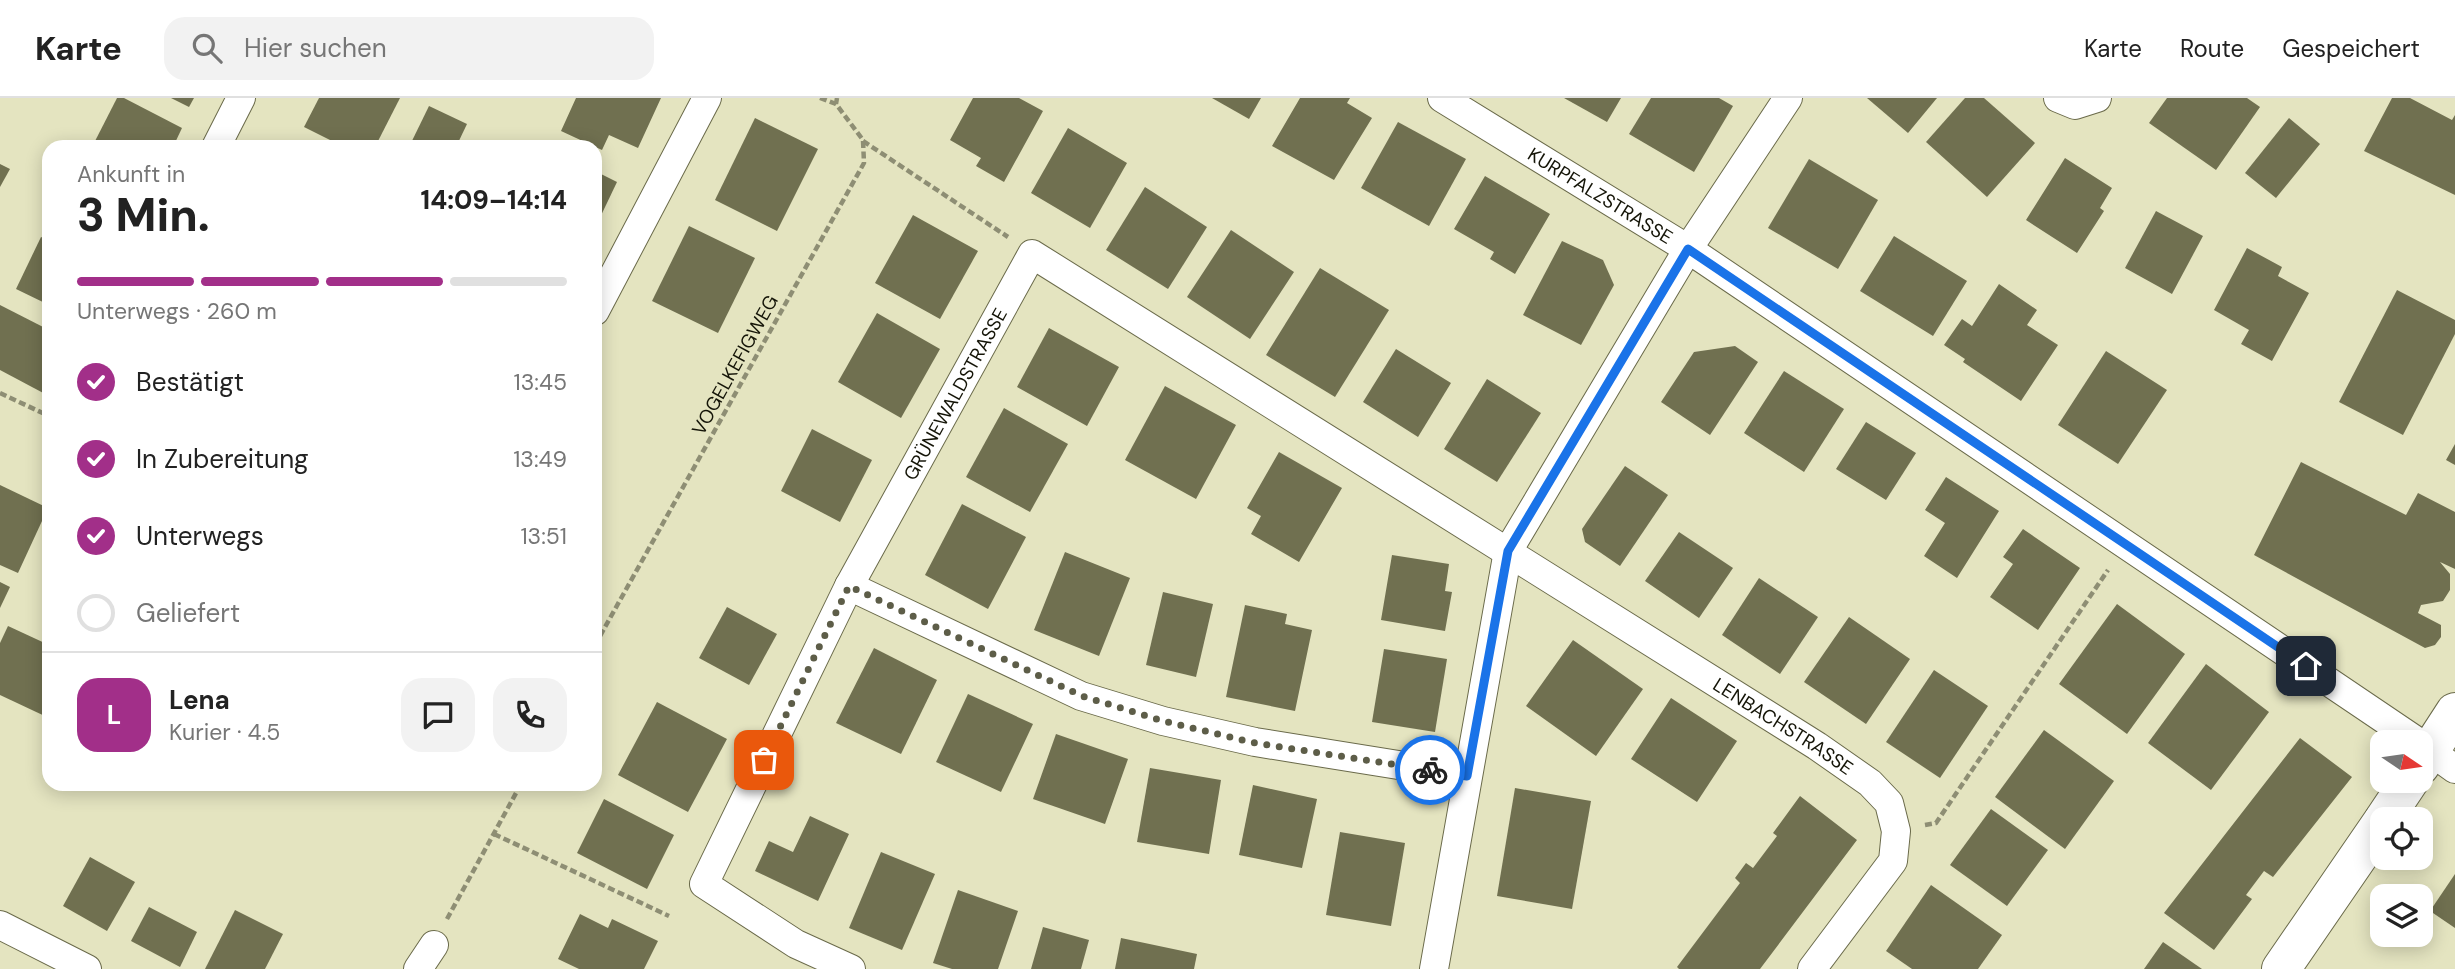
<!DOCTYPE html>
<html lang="de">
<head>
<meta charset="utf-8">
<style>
	body { margin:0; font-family:"DM Sans",sans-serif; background:#f2f2f2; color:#222; height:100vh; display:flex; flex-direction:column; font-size:26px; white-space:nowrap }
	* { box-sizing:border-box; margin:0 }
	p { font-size:23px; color:#767676 }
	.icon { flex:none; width:38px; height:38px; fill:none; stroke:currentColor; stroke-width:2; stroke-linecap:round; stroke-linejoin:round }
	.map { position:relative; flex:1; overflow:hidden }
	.side { position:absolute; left:42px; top:42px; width:560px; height:651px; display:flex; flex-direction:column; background:#fff; border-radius:21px; box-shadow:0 4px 18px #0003 }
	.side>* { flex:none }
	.needle { width:46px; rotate:103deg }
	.controls { position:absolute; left:2370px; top:632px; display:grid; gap:14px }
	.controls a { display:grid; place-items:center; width:63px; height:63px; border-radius:14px; background:#fff; box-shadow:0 4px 18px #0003; font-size:35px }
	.pin { position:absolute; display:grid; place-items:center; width:60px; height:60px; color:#fff; margin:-30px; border-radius:14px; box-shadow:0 4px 10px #0006 }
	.courier { position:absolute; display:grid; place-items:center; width:70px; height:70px; margin:-35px; border:5px solid #1a73e8; border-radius:50%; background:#fff; color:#222; box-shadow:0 2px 9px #0007 }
	.headline em { font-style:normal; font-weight:800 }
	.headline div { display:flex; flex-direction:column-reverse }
	.headline { display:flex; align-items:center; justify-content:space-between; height:119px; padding:0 35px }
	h1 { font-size:46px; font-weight:800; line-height:52px }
	.bar { display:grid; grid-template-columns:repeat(4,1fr); gap:10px 7px; align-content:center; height:84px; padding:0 35px }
	.bar i { height:9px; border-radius:5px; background:#e0e0e0 }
	.bar .active { background:#a22f89 }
	.bar p { grid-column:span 4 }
	.line { display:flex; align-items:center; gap:18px; padding:0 35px; border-top:2px solid #e0e0e0 }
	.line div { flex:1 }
	.round { display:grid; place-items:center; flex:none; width:74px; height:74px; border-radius:21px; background:#f2f2f2 }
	ol { padding:0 35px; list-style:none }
	li { display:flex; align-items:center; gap:21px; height:77px }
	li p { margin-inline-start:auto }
	li .icon { padding:7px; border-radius:50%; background:#a22f89; color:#fff; stroke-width:4 }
	li:last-child { color:#767676 }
	li i { width:38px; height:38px; border:4px solid #e0e0e0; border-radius:50% }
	header { display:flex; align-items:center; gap:42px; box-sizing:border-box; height:98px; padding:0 35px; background:#fff; border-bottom:2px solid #e0e0e0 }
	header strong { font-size:33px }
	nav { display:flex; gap:38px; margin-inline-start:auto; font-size:24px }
	.search { width:490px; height:63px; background:#f2f2f2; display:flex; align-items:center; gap:18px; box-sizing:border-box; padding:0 24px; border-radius:21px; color:#767676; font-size:26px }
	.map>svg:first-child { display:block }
	.building { fill:#707050 }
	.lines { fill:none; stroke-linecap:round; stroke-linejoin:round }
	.minor-casing { stroke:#6a6a4a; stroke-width:30 }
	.secondary-casing { stroke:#6a6a4a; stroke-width:40 }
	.path { stroke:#8e8e74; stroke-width:4.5; stroke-dasharray:7 3.5; stroke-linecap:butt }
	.minor { stroke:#fff; stroke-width:28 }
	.secondary { stroke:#fff; stroke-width:38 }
	.done { stroke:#5d5d48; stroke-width:7; stroke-dasharray:0 12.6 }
	.route { stroke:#1a73e8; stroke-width:9 }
	.labels { text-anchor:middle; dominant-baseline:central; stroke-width:7; stroke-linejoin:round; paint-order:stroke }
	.street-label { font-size:19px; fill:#141407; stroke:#e4e4c0 }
</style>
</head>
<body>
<header>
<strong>Karte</strong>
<div class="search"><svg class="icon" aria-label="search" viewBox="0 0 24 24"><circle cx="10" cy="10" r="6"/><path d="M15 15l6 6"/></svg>Hier suchen</div>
<nav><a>Karte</a><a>Route</a><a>Gespeichert</a></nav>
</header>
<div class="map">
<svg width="2455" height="871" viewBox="0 0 2455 871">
	<rect width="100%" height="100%" fill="#e4e4c0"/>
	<g class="building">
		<polygon points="117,0 124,0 182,30 173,49 92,49"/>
		<polygon points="171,0 194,0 189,9"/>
		<polygon points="319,0 400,0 375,49 344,49 304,29"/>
		<polygon points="576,0 661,0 638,50 609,37 602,52 561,33"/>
		<polygon points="973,0 1019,0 1043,13 1004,84 976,68 981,60 950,42"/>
		<polygon points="1212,0 1261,0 1249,21"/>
		<polygon points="1300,0 1350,0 1347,5 1372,20 1334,82 1272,48"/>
		<polygon points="1564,0 1621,0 1607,24"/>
		<polygon points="1651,0 1719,0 1733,8 1694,74 1629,36"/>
		<polygon points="1867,0 1937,0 1908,35"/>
		<polygon points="1965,0 1984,0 2035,45 1987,99 1926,44"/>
		<polygon points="2167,0 2247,0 2260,9 2216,72 2149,25"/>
		<polygon points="2392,0 2410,0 2452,22 2455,17 2455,97 2364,53"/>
		<polygon points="429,8 467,26 456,49 409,49"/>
		<polygon points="755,20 818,51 777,133 715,102"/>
		<polygon points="2289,20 2320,46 2276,100 2245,75"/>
		<polygon points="1398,24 1466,61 1429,128 1361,90"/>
		<polygon points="1068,30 1127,65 1090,130 1031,95"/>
		<polygon points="2065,60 2112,90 2100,110 2104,113 2077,155 2026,122"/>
		<polygon points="1809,61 1878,102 1838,171 1768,130"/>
		<polygon points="0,66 10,71 0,89"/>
		<polygon points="595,73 617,84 595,130"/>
		<polygon points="1485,78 1550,116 1515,176 1490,161 1494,154 1454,131"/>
		<polygon points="1145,89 1207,129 1168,191 1106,152"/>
		<polygon points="2156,113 2203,138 2172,196 2125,170"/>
		<polygon points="913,117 978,153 940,221 875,185"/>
		<polygon points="689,128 755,160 718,235 652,203"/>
		<polygon points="1231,132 1294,174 1250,241 1187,199"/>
		<polygon points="1894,138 1967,183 1933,238 1860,193"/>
		<polygon points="41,139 49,142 49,207 16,191"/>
		<polygon points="1562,143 1603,162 1614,187 1581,247 1523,217"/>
		<polygon points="2247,150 2282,169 2278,178 2309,195 2272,263 2241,246 2249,232 2214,212"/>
		<polygon points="1320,170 1389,212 1335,299 1266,257"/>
		<polygon points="1999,186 2037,212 2027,227 2058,247 2021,303 1963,264 1965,261 1944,247 1962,221 1972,228"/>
		<polygon points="2397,192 2455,222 2455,236 2403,337 2339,304"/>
		<polygon points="0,207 49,232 47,297 0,272"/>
		<polygon points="877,215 940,251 901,320 838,284"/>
		<polygon points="1049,230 1119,269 1087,328 1017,289"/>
		<polygon points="1735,248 1758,264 1710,337 1661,304 1694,254"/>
		<polygon points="1396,251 1451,285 1418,339 1363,304"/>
		<polygon points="2106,253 2167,292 2118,366 2058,327"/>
		<polygon points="1784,273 1844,311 1804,374 1744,335"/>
		<polygon points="1487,281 1541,315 1497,384 1444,351"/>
		<polygon points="1165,288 1236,327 1196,401 1125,362"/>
		<polygon points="1004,310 1068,346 1030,414 966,379"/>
		<polygon points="1866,324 1916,355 1886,402 1836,371"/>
		<polygon points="812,331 872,362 840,424 781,393"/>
		<polygon points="2455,346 2455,367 2446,362"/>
		<polygon points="1279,354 1342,390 1299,464 1251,436 1261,418 1247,410"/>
		<polygon points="2301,364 2406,417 2418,395 2455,414 2455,471 2440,464 2450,476 2450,492 2443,503 2421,507 2418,515 2441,527 2441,539 2435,547 2425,550 2254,457"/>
		<polygon points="1625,368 1668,397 1620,468 1585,444 1582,431"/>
		<polygon points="1946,379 1999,413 1957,480 1924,458 1945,425 1925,412"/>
		<polygon points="0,387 48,410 18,475 0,467"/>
		<polygon points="962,406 1026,439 988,511 925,477"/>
		<polygon points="2023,431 2080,470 2038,532 1990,499 2013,466 2003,459"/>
		<polygon points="1679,434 1733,470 1699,520 1645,483"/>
		<polygon points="1065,454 1130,480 1099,558 1034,532"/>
		<polygon points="1392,457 1449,466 1445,493 1452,494 1445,533 1381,522"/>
		<polygon points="1759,480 1818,519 1780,576 1722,537"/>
		<polygon points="0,484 10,489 0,510"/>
		<polygon points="1163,494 1213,506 1196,579 1146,567"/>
		<polygon points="2117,506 2185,556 2127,636 2059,586"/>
		<polygon points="1245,507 1287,516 1285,526 1312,532 1295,613 1226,599"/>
		<polygon points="727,509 777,536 749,587 699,560"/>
		<polygon points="1849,519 1910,561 1866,626 1804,584"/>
		<polygon points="8,528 49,547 49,620 0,597 0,545"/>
		<polygon points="1573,542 1643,591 1596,658 1526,608"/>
		<polygon points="874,550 937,582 901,656 836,625"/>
		<polygon points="1384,551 1447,561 1435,634 1372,624"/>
		<polygon points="2206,566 2269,614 2211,692 2148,645"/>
		<polygon points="1934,572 1988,608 1940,680 1886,644"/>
		<polygon points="968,596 1033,626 1001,694 936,664"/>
		<polygon points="1671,600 1737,643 1697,704 1631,661"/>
		<polygon points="657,604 727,641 688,714 618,677"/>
		<polygon points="2044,632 2114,683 2065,751 1995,699"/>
		<polygon points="1056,636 1128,661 1105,726 1033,701"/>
		<polygon points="2300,640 2352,679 2273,779 2264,773 2246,797 2252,801 2214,852 2164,815"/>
		<polygon points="1150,670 1221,682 1209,756 1137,744"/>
		<polygon points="259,686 278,686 275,693"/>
		<polygon points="1253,687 1317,701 1302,770 1239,757"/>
		<polygon points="1515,690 1591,703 1572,811 1497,798"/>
		<polygon points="1800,698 1857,742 1760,871 1679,871 1677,869 1740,785 1735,780 1746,765 1753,770 1777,738 1773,735"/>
		<polygon points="604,701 674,737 647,791 577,755"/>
		<polygon points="1991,711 2048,752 2007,808 1950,767"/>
		<polygon points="810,718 849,736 818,803 755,773 769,743 793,754"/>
		<polygon points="1340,734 1405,745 1391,828 1326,817"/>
		<polygon points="881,754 935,776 902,852 849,830"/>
		<polygon points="90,759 135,784 107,833 63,808"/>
		<polygon points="2455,776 2455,830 2430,813"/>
		<polygon points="1931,787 2002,837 1978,871 1912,871 1886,853"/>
		<polygon points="958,792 1018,813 998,871 952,871 933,865"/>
		<polygon points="149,809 197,834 180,869 131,843"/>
		<polygon points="235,812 283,836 265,871 205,871"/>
		<polygon points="580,816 608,830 612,821 658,843 644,871 579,871 558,861"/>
		<polygon points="1043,829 1089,842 1081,871 1031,871"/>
		<polygon points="1121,840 1197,856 1194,871 1115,871"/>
		<polygon points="2163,844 2202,871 2144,871"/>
	</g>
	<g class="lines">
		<defs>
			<g id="minor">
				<path id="s1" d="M1442,0L1688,151L2418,644"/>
				<polyline points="2058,0 2075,7 2097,0"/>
				<polyline points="216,49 241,0"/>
				<polyline points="595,213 707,0"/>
				<polyline points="849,488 1081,598 1163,623 1255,644 1467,678"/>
				<polyline points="2420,646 2455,671"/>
				<polyline points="0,827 87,871"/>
				<polyline points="418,871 434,847"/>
				<path id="s2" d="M851,871L796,846L704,786L849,488L1032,156L1817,648L1870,685L1889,705L1896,733L1893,763L1812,871"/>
				<polyline points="1434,871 1508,453 1688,151 1788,0"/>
			</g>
			<g id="secondary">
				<polyline points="2420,668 2455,614"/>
				<polyline points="2384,721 2410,682"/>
				<polyline points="2281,871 2382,724"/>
			</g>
		</defs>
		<use href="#minor" class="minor-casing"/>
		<use href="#secondary" class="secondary-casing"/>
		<g class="path">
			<polyline points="820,0 836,6"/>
			<polyline points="863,43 1008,139"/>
			<polyline points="0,295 49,318"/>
			<polyline points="595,547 864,65 863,42 836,6 837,0"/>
			<polyline points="1925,727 1936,725 2108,472"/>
			<polyline points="494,736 669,818"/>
			<polyline points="447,821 521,686"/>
		</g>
		<use href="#minor" class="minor"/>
		<use href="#secondary" class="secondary"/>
	</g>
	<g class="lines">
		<polyline class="done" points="764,662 849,488 1082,598 1163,623 1255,645 1430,672"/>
		<polyline class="route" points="1430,672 1467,678 1508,453 1688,151 2306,568"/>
	</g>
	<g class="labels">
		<g class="street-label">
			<text stroke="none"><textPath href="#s1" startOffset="186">KURPFALZSTRASSE</textPath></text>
			<text transform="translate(735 267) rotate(-61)">VOGELKEFIGWEG</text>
			<text stroke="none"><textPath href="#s2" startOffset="721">GRÜNEWALDSTRASSE</textPath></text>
			<text stroke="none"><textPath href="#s2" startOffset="1768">LENBACHSTRASSE</textPath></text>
		</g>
	</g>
</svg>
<div class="controls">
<a><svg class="needle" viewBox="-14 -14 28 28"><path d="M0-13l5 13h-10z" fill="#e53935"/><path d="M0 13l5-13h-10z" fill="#767676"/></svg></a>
<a><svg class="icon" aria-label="locate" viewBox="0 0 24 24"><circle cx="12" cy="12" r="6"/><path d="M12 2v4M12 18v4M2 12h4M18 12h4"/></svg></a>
<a><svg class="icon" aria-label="layers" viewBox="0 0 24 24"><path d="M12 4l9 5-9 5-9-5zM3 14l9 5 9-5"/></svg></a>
</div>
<div class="pin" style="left:764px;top:662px;background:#ea580c"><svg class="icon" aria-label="bag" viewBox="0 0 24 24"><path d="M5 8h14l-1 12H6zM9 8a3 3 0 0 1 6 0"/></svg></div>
<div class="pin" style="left:2306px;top:568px;background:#1f2937"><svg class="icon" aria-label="home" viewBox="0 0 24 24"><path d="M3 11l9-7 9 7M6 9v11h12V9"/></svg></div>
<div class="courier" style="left:1430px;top:672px"><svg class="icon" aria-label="bike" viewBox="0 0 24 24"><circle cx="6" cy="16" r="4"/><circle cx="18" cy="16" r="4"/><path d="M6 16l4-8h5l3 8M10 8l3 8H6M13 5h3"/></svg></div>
<section class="side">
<div class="headline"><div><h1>3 Min.</h1><p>Ankunft in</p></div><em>14:09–14:14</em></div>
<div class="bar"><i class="active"></i><i class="active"></i><i class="active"></i><i></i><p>Unterwegs · 260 m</p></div>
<ol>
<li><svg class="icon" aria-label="check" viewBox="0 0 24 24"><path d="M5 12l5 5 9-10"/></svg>Bestätigt<p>13:45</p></li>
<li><svg class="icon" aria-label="check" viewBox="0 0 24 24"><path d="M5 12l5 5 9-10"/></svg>In Zubereitung<p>13:49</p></li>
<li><svg class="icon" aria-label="check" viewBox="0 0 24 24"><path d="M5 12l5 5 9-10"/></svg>Unterwegs<p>13:51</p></li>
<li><i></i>Geliefert</li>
</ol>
<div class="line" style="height:126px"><b class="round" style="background:#a22f89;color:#fff">L</b><div><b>Lena</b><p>Kurier · 4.5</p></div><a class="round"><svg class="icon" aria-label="chat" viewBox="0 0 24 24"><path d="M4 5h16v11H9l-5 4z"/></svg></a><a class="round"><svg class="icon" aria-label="phone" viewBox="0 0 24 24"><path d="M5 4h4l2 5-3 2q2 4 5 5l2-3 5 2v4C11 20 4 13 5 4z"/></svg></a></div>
</section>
</div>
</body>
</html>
